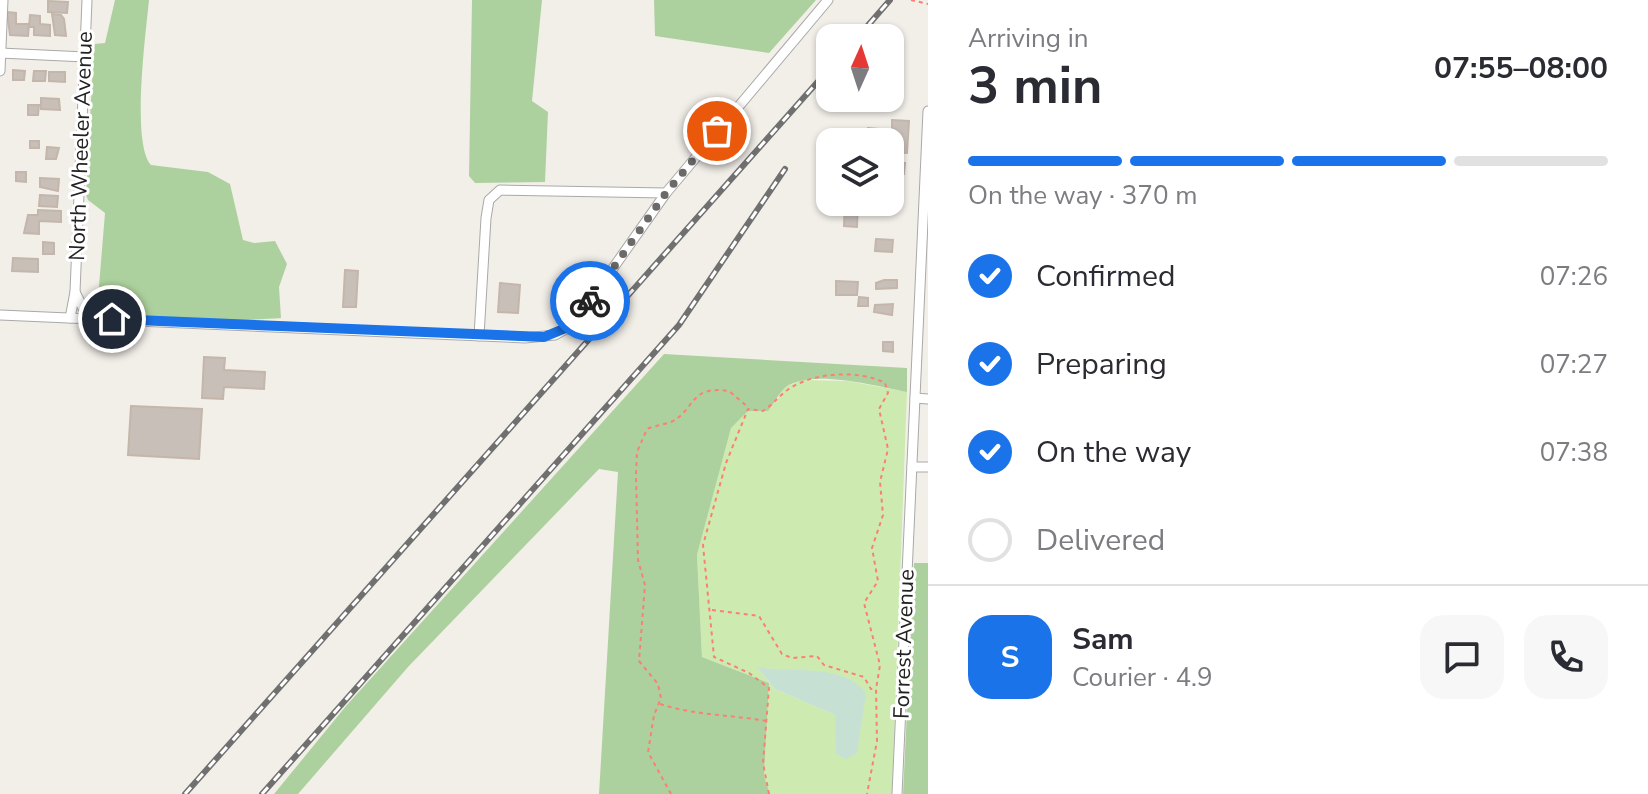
<!DOCTYPE html>
<html lang="en">
<head>
<meta charset="utf-8">
<style>
	body { margin:0; font-family:"Nunito Sans",sans-serif; background:#f7f7f7; color:#2b2b33; height:100vh; display:flex; flex-direction:column; font-size:30px; white-space:nowrap }
	* { box-sizing:border-box; margin:0 }
	p { font-size:26px; color:#7c7c81 }
	.icon { flex:none; width:44px; height:44px; fill:none; stroke:currentColor; stroke-width:2; stroke-linecap:round; stroke-linejoin:round }
	.map { position:relative; flex:1; overflow:hidden }
	.side { display:flex; flex-direction:column; background:#fff; width:720px }
	.side>* { flex:none }
	.needle { width:52px; rotate:3deg }
	.controls { position:absolute; left:816px; top:24px; display:grid; gap:16px }
	.controls a { display:grid; place-items:center; width:88px; height:88px; border-radius:16px; background:#fff; box-shadow:0 2px 6px #0004; font-size:40px }
	.pin { position:absolute; display:grid; place-items:center; width:68px; height:68px; color:#fff; margin:-34px; border:4px solid #fff; border-radius:50%; box-shadow:0 2px 8px #0007 }
	.courier { position:absolute; display:grid; place-items:center; width:80px; height:80px; margin:-40px; border:6px solid #1a73e8; border-radius:50%; background:#fff; color:#222; box-shadow:0 2px 10px #0007 }
	.summary em { font-style:normal; font-weight:700 }
	.summary div { display:flex; flex-direction:column-reverse }
	.summary { display:flex; align-items:center; justify-content:space-between; height:136px; padding:0 40px }
	h1 { font-size:52px; font-weight:700; line-height:60px }
	.bar { display:grid; grid-template-columns:repeat(4,1fr); gap:12px 8px; align-content:center; height:96px; padding:0 40px }
	.bar i { height:10px; border-radius:6px; background:#e1e1e2 }
	.bar .active { background:#1a73e8 }
	.bar p { grid-column:span 4 }
	.line { display:flex; align-items:center; gap:20px; padding:0 40px; border-top:2px solid #e1e1e2 }
	.line div { flex:1 }
	.round { display:grid; place-items:center; flex:none; width:84px; height:84px; border-radius:24px; background:#f7f7f7 }
	ol { padding:0 40px; list-style:none }
	li { display:flex; align-items:center; gap:24px; height:88px }
	li p { margin-inline-start:auto }
	li .icon { padding:8px; border-radius:50%; background:#1a73e8; color:#fff; stroke-width:4 }
	li:last-child { color:#7c7c81 }
	li i { width:44px; height:44px; border:4px solid #e1e1e2; border-radius:50% }
	main { display:flex; flex:1; min-height:0 }
	.map>svg:first-child { display:block }
	.grass { fill:#cdebb0; fill-rule:evenodd }
	.forest { fill:#add19e }
	.wetland { fill:#c6e0d4 }
	.building { fill:#c7bfb8; stroke:#c4b6ab; stroke-width:2 }
	.lines { fill:none; stroke-linecap:round; stroke-linejoin:round }
	.minor-casing { stroke:#a9a9a9; stroke-width:11 }
	.path { stroke:#fa8072; stroke-width:2; stroke-dasharray:4 4; stroke-linecap:butt }
	.minor { stroke:#fff; stroke-width:9 }
	.rail-casing { stroke:#707070; stroke-width:6 }
	.rail { stroke:#fff; stroke-width:3; stroke-dasharray:9; stroke-linecap:butt }
	.done { stroke:#6b6a68; stroke-width:8; stroke-dasharray:0 14.4 }
	.route { stroke:#1a73e8; stroke-width:10 }
	.labels { text-anchor:middle; dominant-baseline:central; stroke-width:6; stroke-linejoin:round; paint-order:stroke }
	.street-label { font-size:22px; fill:#222; stroke:#fff }
</style>
</head>
<body>
<main>
<div class="map">
<svg width="928" height="794" viewBox="0 0 928 794">
	<rect width="100%" height="100%" fill="#f2efe9"/>
	<path class="grass" d="M803,380L848,381L907,392L892,794H770L764,776L769,683L702,657L697,555L731,427L748,411L776,402L784,387ZM758,668L821,672L856,753L835,715L775,689Z"/>
	<g class="forest">
		<path d="M115,0H149C146,32 131,143 151,165L208,172L230,184L243,240L254,243L275,241L287,264L279,287L281,318C234,321 139,325 97,310L105,213L88,200L86,195L94,44L105,43Z"/>
		<polygon points="472,0 542,0 532,101 548,112 545,182 475,183 469,176"/>
		<polygon points="654,0 816,0 769,53 655,36"/>
		<path d="M664,354L907,368V392C876,386 815,369 787,386C780,391 774,404 768,411H748L731,428L697,555L702,657L769,683L764,776L770,794H599L618,472L599,469L408,667L298,794H274L346,706Z"/>
		<polygon points="914,563 928,563 928,794 903,794"/>
	</g>
	<path class="wetland" d="M757,667C790,673 843,663 866,693L857,753L846,759L836,754L835,715L775,689Z"/>
	<g class="building">
		<polygon points="48,1 68,2 67,13 48,12"/>
		<polygon points="7,12 16,13 16,24 29,24 28,36 10,35"/>
		<polygon points="52,14 61,15 64,19 66,36 55,35"/>
		<polygon points="30,15 40,16 40,24 50,25 50,36 34,35 34,27 29,27"/>
		<polygon points="13,70 25,71 24,80 13,80"/>
		<polygon points="34,71 46,71 45,81 33,81"/>
		<polygon points="49,72 65,72 65,82 49,81"/>
		<polygon points="899,83 903,86 888,106 884,103"/>
		<polygon points="41,98 59,99 60,110 41,109"/>
		<polygon points="28,105 39,105 38,115 28,115"/>
		<polygon points="892,120 909,121 907,153 891,152 891,142 867,142 868,128 892,130"/>
		<rect x="30" y="141" width="9" height="7"/>
		<polygon points="47,147 59,148 56,159 46,159"/>
		<polygon points="890,162 905,163 904,174 890,173"/>
		<polygon points="16,172 26,172 26,182 16,181"/>
		<polygon points="40,178 59,179 58,191 40,187"/>
		<polygon points="40,195 58,196 57,207 39,206"/>
		<polygon points="845,202 858,202 857,227 844,226"/>
		<polygon points="38,210 61,211 61,222 39,221 39,234 24,233 28,215 38,215"/>
		<polygon points="876,239 893,240 892,252 875,251"/>
		<polygon points="43,242 54,243 54,254 43,254"/>
		<polygon points="13,258 38,259 38,272 12,271"/>
		<polygon points="345,270 358,271 356,307 343,307"/>
		<polygon points="884,280 897,280 897,288 876,289 876,283"/>
		<polygon points="836,281 858,282 857,295 836,295"/>
		<polygon points="500,283 520,285 518,313 498,312"/>
		<polygon points="574,285 582,290 576,299 568,294"/>
		<polygon points="859,297 868,298 868,306 858,306"/>
		<polygon points="893,304 892,315 874,312 875,305"/>
		<polygon points="883,342 893,342 893,352 883,351"/>
		<polygon points="204,357 225,358 224,370 265,372 264,389 224,387 223,399 202,398"/>
		<polygon points="131,406 202,409 199,459 128,455"/>
	</g>
	<g class="lines">
		<defs>
			<g id="minor">
				<polyline points="0,53 85,57"/>
				<polyline points="0,71 3,0"/>
				<polyline points="75,292 88,318"/>
				<polyline points="0,315 525,338 555,335 573,325 666,193 828,0"/>
				<polyline points="70,318 75,292 87,0"/>
				<polyline points="479,336 486,218 489,200 500,190 666,193"/>
				<polyline points="915,398 928,399"/>
				<polyline points="912,467 928,467"/>
				<polyline points="897,794 928,111"/>
			</g>
		</defs>
		<use href="#minor" class="minor-casing"/>
		<g class="path">
			<polyline points="911,0 928,4"/>
			<polyline points="712,610 759,616 782,654 792,658 817,656 824,665 864,677 871,689 876,689"/>
			<path d="M660,704C693,715 732,715 767,721"/>
			<path d="M671,794L648,752L654,715L661,698L658,684L639,661L645,585L638,560L636,475L637,452L647,429C655,425 665,425 673,421C695,409 690,385 729,391L748,407"/>
			<path d="M769,794L763,763L769,688L749,673L714,657L703,545L726,463L748,409L763,411C774,404 781,393 792,387C817,372 860,370 885,383L888,393L879,409L888,449L880,482L883,515L872,548L878,581L864,603L880,665L876,689L877,741L867,794"/>
		</g>
		<use href="#minor" class="minor"/>
		<defs>
			<g id="rail">
				<polyline points="857,38 890,0"/>
				<polyline points="185,794 830,68"/>
				<polyline points="262,794 679,325 785,169"/>
			</g>
		</defs>
		<use href="#rail" class="rail-casing"/>
		<use href="#rail" class="rail"/>
	</g>
	<g class="lines">
		<polyline class="done" points="590,301 666,193 717,131"/>
		<polyline class="route" points="112,319 544,337 573,325 590,301"/>
	</g>
	<g class="labels">
		<g class="street-label">
			<text transform="translate(81 146) rotate(-88)">North Wheeler Avenue</text>
			<text transform="translate(904 644) rotate(-88)">Forrest Avenue</text>
		</g>
	</g>
</svg>
<div class="controls">
<a><svg class="needle" viewBox="-14 -14 28 28"><path d="M0-13l5 13h-10z" fill="#e53935"/><path d="M0 13l5-13h-10z" fill="#7c7c81"/></svg></a>
<a><svg class="icon" aria-label="layers" viewBox="0 0 24 24"><path d="M12 4l9 5-9 5-9-5zM3 14l9 5 9-5"/></svg></a>
</div>
<div class="pin" style="left:717px;top:131px;background:#ea580c"><svg class="icon" aria-label="bag" viewBox="0 0 24 24"><path d="M5 8h14l-1 12H6zM9 8a3 3 0 0 1 6 0"/></svg></div>
<div class="pin" style="left:112px;top:319px;background:#1f2937"><svg class="icon" aria-label="home" viewBox="0 0 24 24"><path d="M3 11l9-7 9 7M6 9v11h12V9"/></svg></div>
<div class="courier" style="left:590px;top:301px"><svg class="icon" aria-label="bike" viewBox="0 0 24 24"><circle cx="6" cy="16" r="4"/><circle cx="18" cy="16" r="4"/><path d="M6 16l4-8h5l3 8M10 8l3 8H6M13 5h3"/></svg></div>
</div>
<section class="side">
<div class="summary"><div><h1>3 min</h1><p>Arriving in</p></div><em>07:55–08:00</em></div>
<div class="bar"><i class="active"></i><i class="active"></i><i class="active"></i><i></i><p>On the way · 370 m</p></div>
<ol>
<li><svg class="icon" aria-label="check" viewBox="0 0 24 24"><path d="M5 12l5 5 9-10"/></svg>Confirmed<p>07:26</p></li>
<li><svg class="icon" aria-label="check" viewBox="0 0 24 24"><path d="M5 12l5 5 9-10"/></svg>Preparing<p>07:27</p></li>
<li><svg class="icon" aria-label="check" viewBox="0 0 24 24"><path d="M5 12l5 5 9-10"/></svg>On the way<p>07:38</p></li>
<li><i></i>Delivered</li>
</ol>
<div class="line" style="height:144px"><b class="round" style="background:#1a73e8;color:#fff">S</b><div><b>Sam</b><p>Courier · 4.9</p></div><a class="round"><svg class="icon" aria-label="chat" viewBox="0 0 24 24"><path d="M4 5h16v11H9l-5 4z"/></svg></a><a class="round"><svg class="icon" aria-label="phone" viewBox="0 0 24 24"><path d="M5 4h4l2 5-3 2q2 4 5 5l2-3 5 2v4C11 20 4 13 5 4z"/></svg></a></div>
</section>
</main>
</body>
</html>
